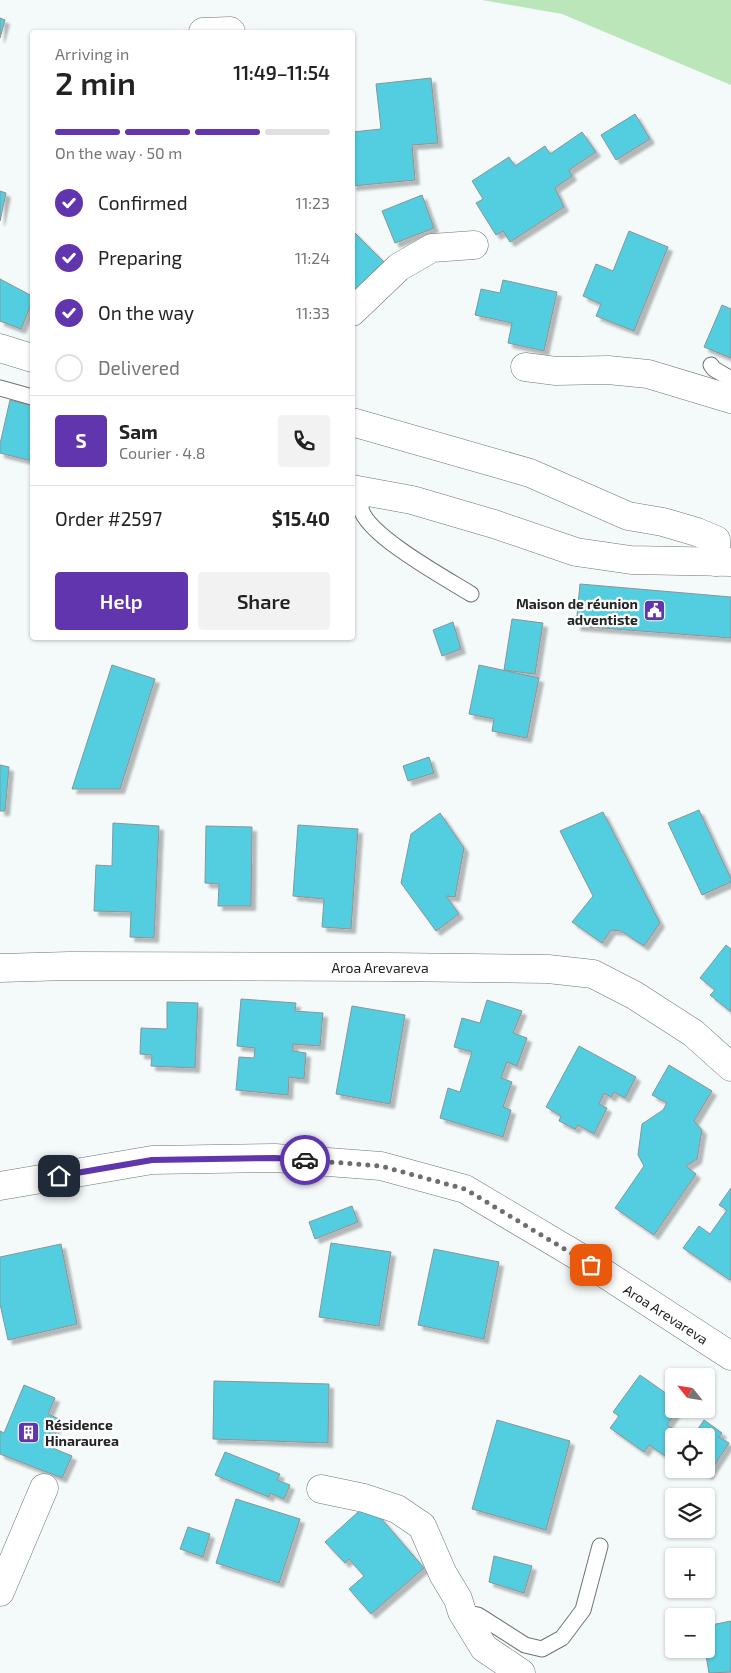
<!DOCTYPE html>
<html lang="en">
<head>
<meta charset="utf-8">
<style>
	body { margin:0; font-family:"Exo 2",sans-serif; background:#f2f2f2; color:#222; height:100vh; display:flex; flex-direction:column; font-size:19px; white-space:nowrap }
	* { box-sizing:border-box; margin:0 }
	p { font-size:16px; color:#767676 }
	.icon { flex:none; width:28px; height:28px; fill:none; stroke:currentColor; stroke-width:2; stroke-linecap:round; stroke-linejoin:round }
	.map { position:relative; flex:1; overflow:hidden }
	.details { position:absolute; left:30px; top:30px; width:325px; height:610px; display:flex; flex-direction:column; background:#fff; border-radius:5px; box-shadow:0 1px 4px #0004 }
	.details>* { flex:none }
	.needle { width:32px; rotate:300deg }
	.fabs { position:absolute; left:665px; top:1368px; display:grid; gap:10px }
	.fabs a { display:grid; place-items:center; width:50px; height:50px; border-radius:5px; background:#fff; box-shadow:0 1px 4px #0004; font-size:25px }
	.pin { position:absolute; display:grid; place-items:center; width:42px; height:42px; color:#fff; margin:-21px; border-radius:10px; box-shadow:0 2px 8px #0006 }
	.courier { position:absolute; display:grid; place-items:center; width:50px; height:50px; margin:-25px; border:4px solid #6035ad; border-radius:50%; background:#fff; color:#222; box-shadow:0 1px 6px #0007 }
	.overview em { font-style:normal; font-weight:600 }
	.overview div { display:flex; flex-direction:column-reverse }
	.overview { display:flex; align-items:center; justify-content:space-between; height:85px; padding:0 25px }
	h1 { font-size:32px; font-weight:600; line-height:38px }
	.bar { display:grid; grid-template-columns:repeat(4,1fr); gap:8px 5px; align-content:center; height:60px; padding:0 25px }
	.bar i { height:6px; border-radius:4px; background:#e0e0e0 }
	.bar .active { background:#6035ad }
	.bar p { grid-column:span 4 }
	.line { display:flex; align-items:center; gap:12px; padding:0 25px; border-top:1px solid #e0e0e0 }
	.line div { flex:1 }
	.round { display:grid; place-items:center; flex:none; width:52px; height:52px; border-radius:5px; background:#f2f2f2 }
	ol { padding:0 25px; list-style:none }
	li { display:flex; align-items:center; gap:15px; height:55px }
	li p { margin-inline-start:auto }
	li .icon { padding:5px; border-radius:50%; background:#6035ad; color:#fff; stroke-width:4 }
	li:last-child { color:#767676 }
	li i { width:28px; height:28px; border:2px solid #e0e0e0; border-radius:50% }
	.action { display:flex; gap:10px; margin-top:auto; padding:10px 25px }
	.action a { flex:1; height:58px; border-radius:5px; background:#6035ad; color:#fff; font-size:20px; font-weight:600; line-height:58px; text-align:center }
	.action a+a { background:#f2f2f2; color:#222 }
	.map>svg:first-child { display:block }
	.green { fill:#bbe6ba }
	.building { fill:#52cee1; stroke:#8e9394; filter:url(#shadow) }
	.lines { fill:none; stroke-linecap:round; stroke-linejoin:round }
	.lane-casing { stroke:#707474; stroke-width:17 }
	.street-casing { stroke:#707474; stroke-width:29 }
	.lane { stroke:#fff; stroke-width:15 }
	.street { stroke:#fff; stroke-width:28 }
	.done { stroke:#6c6f6f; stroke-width:5; stroke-dasharray:0 9 }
	.route { stroke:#6035ad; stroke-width:6 }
	.labels { text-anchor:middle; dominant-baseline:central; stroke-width:4.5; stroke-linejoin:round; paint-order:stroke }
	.poi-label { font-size:14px; font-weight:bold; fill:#232525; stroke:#fff; text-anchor:end }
	.street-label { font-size:14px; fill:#232525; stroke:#fff }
</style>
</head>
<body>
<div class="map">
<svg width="731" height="1673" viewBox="0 0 731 1673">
	<defs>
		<filter id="shadow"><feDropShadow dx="4.5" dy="4.5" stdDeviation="1" flood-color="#0004"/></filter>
	</defs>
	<rect width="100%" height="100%" fill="#f4f9f9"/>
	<polygon class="green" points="482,0 731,0 731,85 562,14"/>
	<g class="building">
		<polygon points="0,18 5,20 0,38"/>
		<polygon points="431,78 438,143 412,145 415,180 352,186 352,132 381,129 376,84"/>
		<polygon points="635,114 650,139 616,160 601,135"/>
		<polygon points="582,132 596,152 569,170 572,176 555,188 564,207 510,242 503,231 496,235 476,203 483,199 472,181 509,157 515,166 545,146 550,154"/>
		<polygon points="0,191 6,193 0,221"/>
		<polygon points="422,195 434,228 395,243 382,211"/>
		<polygon points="352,230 384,262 352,296"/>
		<polygon points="629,231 668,247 634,331 596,316 601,304 583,296 596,264 613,271"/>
		<polygon points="0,279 32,296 32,302 21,329 0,321"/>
		<polygon points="503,280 557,292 544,351 508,343 512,323 475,315 481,289 500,293"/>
		<polygon points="722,305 731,309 731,358 704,347"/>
		<polygon points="10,400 32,406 32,461 0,453 0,444"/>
		<polygon points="580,584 731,597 731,638 576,626"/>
		<polygon points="512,619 543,623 535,674 504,670"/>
		<polygon points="453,622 461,649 442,656 433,630"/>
		<polygon points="112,665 155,679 120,789 72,789"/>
		<polygon points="479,665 539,678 527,738 492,731 494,719 469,714"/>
		<polygon points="429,757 434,773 408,781 403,766"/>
		<polygon points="0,765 9,767 5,811 0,811"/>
		<polygon points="699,810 731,879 731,882 702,895 668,823"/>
		<polygon points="603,812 660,923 644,946 621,931 611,930 602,943 572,922 593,896 560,831"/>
		<polygon points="440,813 464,848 455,897 446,896 459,914 436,931 401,883 411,834"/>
		<polygon points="113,823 159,826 154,938 130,937 131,912 94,911 96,865 112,866"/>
		<polygon points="298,825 358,829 351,929 322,927 324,899 293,896"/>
		<polygon points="206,826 252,827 251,906 218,906 219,884 205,883"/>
		<polygon points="726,945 731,949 731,1012 710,995 715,990 700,978"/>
		<polygon points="241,999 296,1003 295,1011 323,1013 320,1046 293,1044 293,1051 306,1053 304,1079 289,1077 288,1095 236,1090 239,1057 254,1058 255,1048 237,1046"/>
		<polygon points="487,1000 522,1011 513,1033 527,1038 517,1066 507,1062 501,1078 512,1082 503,1107 511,1110 503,1137 440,1118 448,1088 460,1092 472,1052 454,1047 462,1018 480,1023"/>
		<polygon points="167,1002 198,1003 195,1068 151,1066 152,1055 140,1054 141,1028 167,1029"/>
		<polygon points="352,1006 405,1015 390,1104 336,1094"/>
		<polygon points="579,1046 636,1077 625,1098 614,1092 611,1097 604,1093 599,1104 607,1108 594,1134 578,1125 575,1129 559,1121 561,1116 546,1107"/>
		<polygon points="669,1065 712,1091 694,1121 702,1130 697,1159 686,1166 696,1174 654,1235 615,1208 644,1166 638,1155 642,1124 663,1110 667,1103 652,1095"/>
		<polygon points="731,1188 731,1279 730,1280 683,1248 699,1226 710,1234 727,1210 719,1205"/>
		<polygon points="352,1206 358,1222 315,1239 309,1222"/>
		<polygon points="331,1243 391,1252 379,1326 319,1317"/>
		<polygon points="61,1244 77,1324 8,1340 0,1304 0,1257"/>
		<polygon points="434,1249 499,1262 484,1339 418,1325"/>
		<polygon points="640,1375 674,1399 674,1409 678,1409 667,1425 684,1436 674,1436 674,1462 649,1445 644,1452 610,1428 619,1416 613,1412"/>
		<polygon points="214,1381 329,1384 328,1443 213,1439"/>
		<polygon points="24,1385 55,1398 48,1414 59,1419 48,1446 72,1456 62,1478 0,1454 0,1431 4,1433"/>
		<polygon points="497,1420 570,1441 546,1530 472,1509"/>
		<polygon points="704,1420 722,1433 719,1437 729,1443 708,1475 699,1469 706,1469 706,1436 693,1436"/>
		<polygon points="225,1452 280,1474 277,1480 290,1485 284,1499 270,1493 269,1497 215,1475"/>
		<polygon points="236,1499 300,1519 279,1583 216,1563"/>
		<polygon points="368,1503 424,1568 371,1614 349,1589 364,1576 349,1559 345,1563 325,1542"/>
		<polygon points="188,1527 210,1534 203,1557 180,1549"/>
		<polygon points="494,1556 532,1566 524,1593 489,1582"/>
		<polygon points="731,1621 731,1672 709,1673 705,1649 706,1649 706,1626"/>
	</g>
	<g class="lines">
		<defs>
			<g id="lane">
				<polyline points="711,365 714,369 731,379"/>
				<polyline points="0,388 32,397"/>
				<path d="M363,493C363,498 361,505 361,509C368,536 447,579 471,594"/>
				<polyline points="462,1612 478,1615 525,1645 542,1649 562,1638 583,1610 600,1546"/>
			</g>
			<g id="street">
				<polyline points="203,32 230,31 231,32"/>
				<polyline points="352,312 399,267 432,248 474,245"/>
				<polyline points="0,348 32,358"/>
				<polyline points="525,367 556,371 608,370 648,374 731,399"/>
				<polyline points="352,422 530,473 628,516 663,522 697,532 716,540 716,562"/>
				<polyline points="352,489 412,500 494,524 576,552 631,560 731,562"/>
				<polyline points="0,968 69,966 390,967 548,969 593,974 634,995 693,1033 731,1067"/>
				<polyline points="0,1186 152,1160 275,1158 381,1166 465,1189 576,1255 731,1356"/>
				<polyline points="321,1489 364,1498 397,1509 422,1526 443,1574 458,1599 462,1612 484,1648 521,1673"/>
				<polyline points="0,1592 44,1488"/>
			</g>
		</defs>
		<use href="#lane" class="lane-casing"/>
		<use href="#street" class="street-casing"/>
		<use href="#lane" class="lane"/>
		<use href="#street" class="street"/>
	</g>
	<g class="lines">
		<polyline class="done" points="305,1160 381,1166 465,1189 591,1265"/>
		<polyline class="route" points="59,1176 152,1160 275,1158 305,1160"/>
	</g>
	<defs>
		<symbol id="civic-square" viewBox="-11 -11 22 22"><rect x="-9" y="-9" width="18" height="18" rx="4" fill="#6035ad" stroke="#fff"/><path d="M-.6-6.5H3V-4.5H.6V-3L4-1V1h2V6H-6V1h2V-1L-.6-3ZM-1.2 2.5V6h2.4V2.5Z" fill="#fff"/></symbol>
		<symbol id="building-square" viewBox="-11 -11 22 22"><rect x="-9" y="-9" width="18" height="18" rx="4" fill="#6035ad" stroke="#fff"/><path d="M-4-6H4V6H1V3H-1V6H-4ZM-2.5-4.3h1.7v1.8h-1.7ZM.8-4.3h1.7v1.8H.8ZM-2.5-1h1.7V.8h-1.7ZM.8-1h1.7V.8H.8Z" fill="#fff"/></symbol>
	</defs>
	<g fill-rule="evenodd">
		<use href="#civic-square" x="642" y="598" width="25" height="25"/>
		<use href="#building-square" x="16" y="1420" width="25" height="25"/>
	</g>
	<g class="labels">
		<g class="poi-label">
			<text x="638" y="603">Maison de réunion<tspan x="638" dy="16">adventiste</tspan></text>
			<text x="45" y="1424" text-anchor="start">Résidence<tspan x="45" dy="16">Hinaraurea</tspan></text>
		</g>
		<g class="street-label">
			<text x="380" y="967">Aroa Arevareva</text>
			<text transform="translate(666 1314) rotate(33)">Aroa Arevareva</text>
		</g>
	</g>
</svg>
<div class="fabs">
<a><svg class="needle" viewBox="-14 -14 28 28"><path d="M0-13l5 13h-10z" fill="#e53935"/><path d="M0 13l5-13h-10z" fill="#767676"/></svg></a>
<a><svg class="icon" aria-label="locate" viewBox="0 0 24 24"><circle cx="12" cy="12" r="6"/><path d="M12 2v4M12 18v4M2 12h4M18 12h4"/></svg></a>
<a><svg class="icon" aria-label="layers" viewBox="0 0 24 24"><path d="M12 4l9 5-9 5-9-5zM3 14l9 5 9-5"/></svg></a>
<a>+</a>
<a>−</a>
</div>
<div class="pin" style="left:591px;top:1265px;background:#ea580c"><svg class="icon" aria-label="bag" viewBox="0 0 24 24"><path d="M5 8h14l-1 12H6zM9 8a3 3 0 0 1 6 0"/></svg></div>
<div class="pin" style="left:59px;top:1176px;background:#1f2937"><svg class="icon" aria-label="home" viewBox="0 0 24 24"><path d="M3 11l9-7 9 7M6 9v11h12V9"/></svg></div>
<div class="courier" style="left:305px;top:1160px"><svg class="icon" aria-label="car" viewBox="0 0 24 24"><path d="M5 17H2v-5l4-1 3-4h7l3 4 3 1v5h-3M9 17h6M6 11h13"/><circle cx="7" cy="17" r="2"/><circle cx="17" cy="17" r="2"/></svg></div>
<section class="details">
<div class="overview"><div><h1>2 min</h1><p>Arriving in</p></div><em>11:49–11:54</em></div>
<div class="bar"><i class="active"></i><i class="active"></i><i class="active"></i><i></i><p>On the way · 50 m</p></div>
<ol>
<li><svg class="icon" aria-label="check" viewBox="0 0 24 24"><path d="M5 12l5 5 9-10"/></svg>Confirmed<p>11:23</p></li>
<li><svg class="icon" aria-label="check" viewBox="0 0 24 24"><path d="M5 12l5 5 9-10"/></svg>Preparing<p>11:24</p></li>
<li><svg class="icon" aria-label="check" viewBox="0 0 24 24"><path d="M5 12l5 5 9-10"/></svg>On the way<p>11:33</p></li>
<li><i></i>Delivered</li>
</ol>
<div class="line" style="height:90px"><b class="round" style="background:#6035ad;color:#fff">S</b><div><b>Sam</b><p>Courier · 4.8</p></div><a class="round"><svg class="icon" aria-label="phone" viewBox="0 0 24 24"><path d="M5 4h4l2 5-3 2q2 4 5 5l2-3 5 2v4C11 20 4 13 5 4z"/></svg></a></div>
<div class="line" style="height:65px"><div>Order #2597</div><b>$15.40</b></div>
<div class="action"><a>Help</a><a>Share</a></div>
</section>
</div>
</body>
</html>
